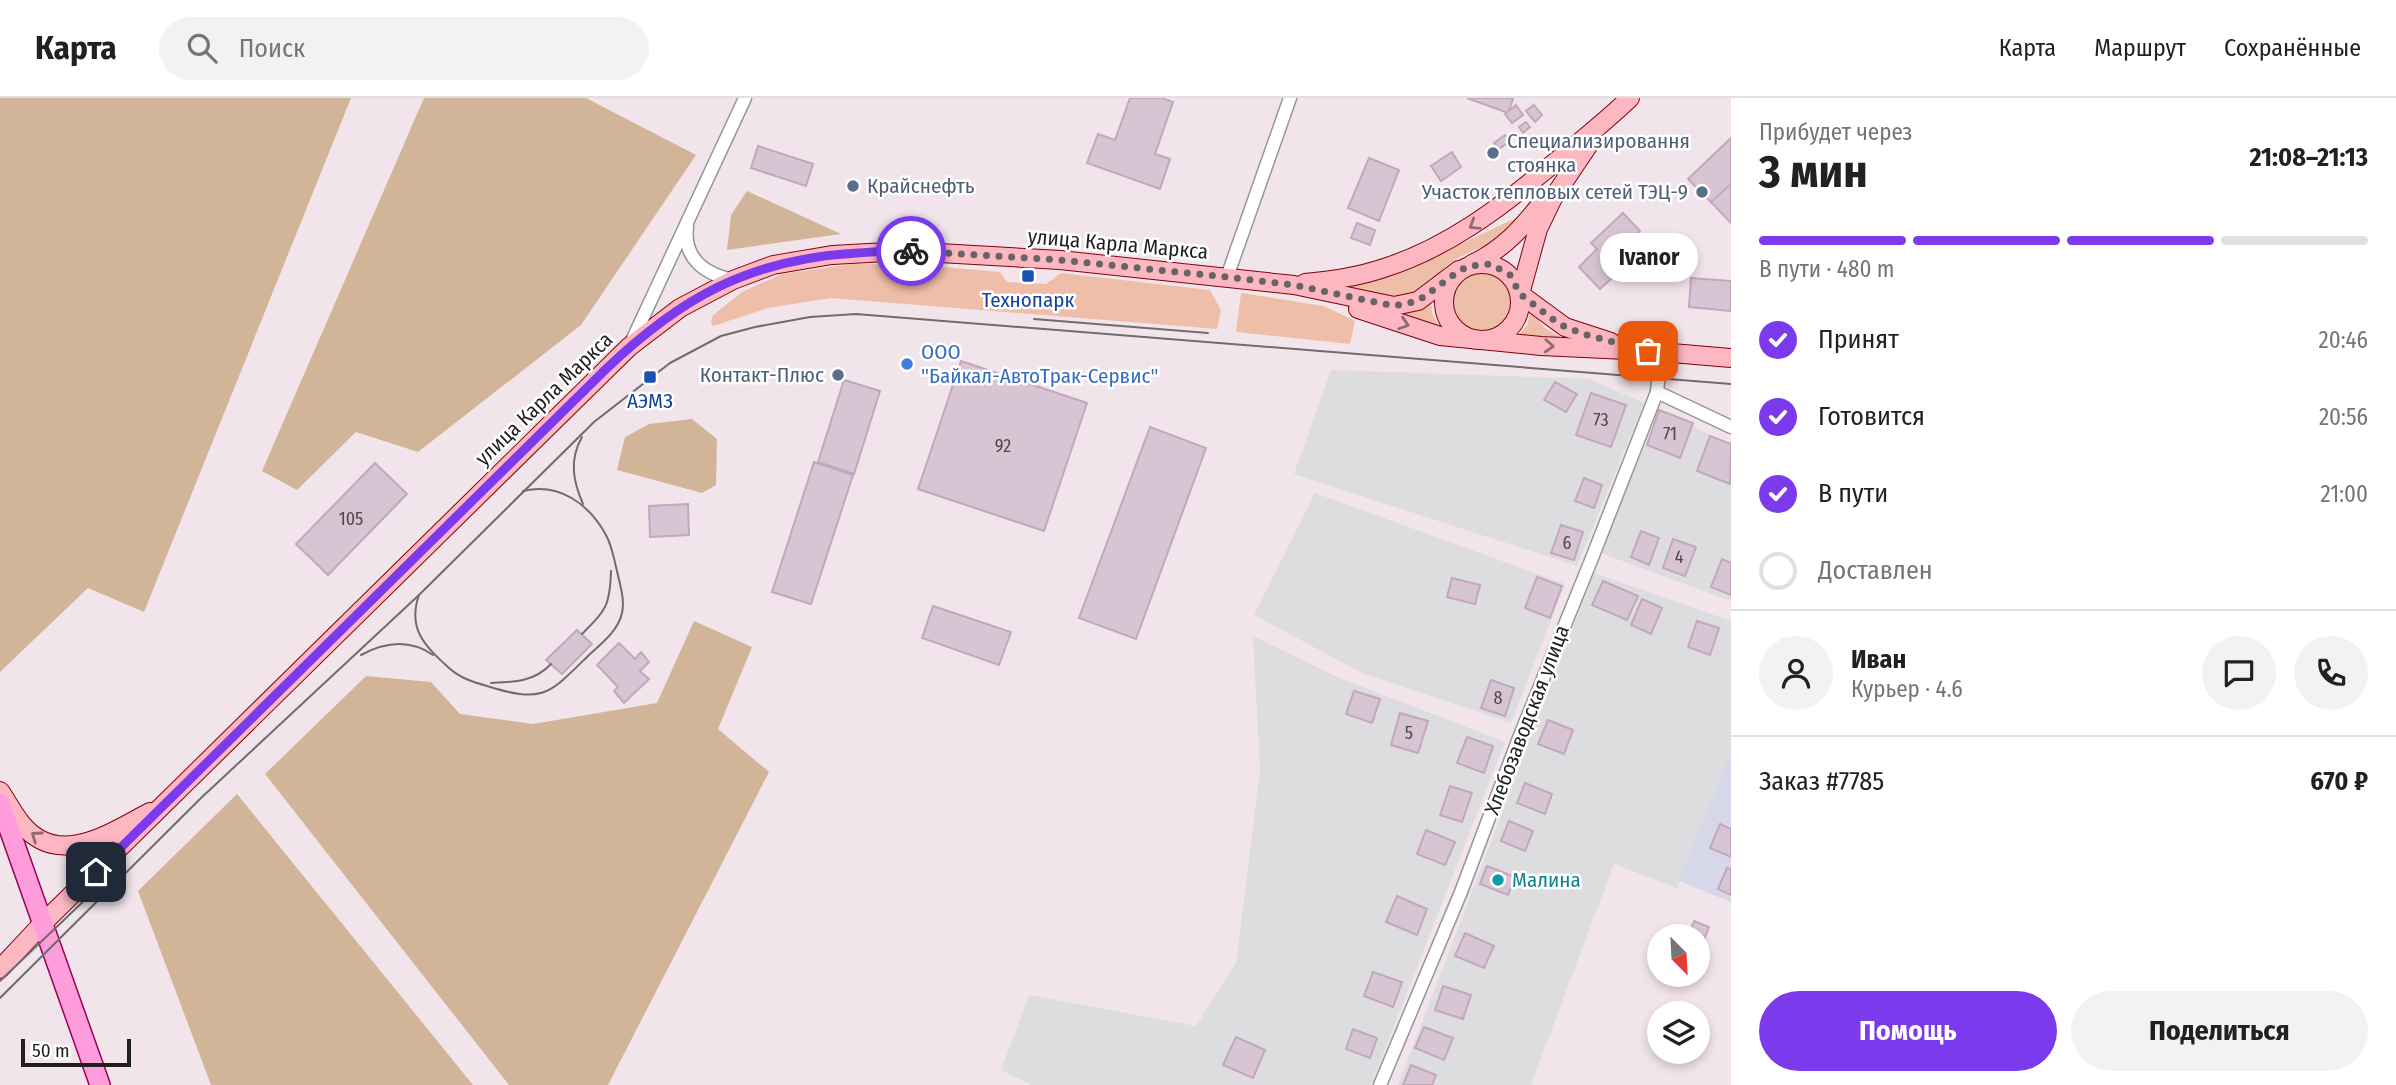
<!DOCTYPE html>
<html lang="ru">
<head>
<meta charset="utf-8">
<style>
	body { margin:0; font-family:"Fira Sans Condensed",sans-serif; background:#f2f2f2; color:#202124; height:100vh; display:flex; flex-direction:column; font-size:26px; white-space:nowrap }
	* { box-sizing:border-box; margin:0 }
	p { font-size:23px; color:#757577 }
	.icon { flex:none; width:38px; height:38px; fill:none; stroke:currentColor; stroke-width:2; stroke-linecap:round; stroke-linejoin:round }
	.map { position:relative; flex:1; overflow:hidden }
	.panel { display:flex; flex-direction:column; background:#fff; width:665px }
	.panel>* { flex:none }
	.needle { width:46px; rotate:156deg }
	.controls { position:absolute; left:1647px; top:826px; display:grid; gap:14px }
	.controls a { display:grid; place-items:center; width:63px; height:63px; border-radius:50%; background:#fff; box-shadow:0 4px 10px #0003; font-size:35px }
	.scale { position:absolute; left:21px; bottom:18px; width:110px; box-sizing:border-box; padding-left:7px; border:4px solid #1f1f1f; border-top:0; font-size:19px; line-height:24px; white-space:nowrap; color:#1f1f1f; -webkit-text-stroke:5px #fff; paint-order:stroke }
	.pin { position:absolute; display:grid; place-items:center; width:60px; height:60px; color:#fff; margin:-30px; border-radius:14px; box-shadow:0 4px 10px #0006 }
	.courier { position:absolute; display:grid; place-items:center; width:70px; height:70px; margin:-35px; border:5px solid #7c3aed; border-radius:50%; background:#fff; color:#222; box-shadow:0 2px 9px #0007 }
	.bubble { position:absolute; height:49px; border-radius:24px; background:#fff; box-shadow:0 4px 10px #0003; font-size:23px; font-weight:700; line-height:49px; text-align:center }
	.overview em { font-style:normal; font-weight:700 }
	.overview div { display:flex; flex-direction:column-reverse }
	.overview { display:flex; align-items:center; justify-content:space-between; height:119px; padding:0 28px }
	h1 { font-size:46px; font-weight:700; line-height:52px }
	.bar { display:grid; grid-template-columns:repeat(4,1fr); gap:10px 7px; align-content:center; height:84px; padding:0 28px }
	.bar i { height:9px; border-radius:5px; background:#e0e0e0 }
	.bar .current { background:#7c3aed }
	.bar p { grid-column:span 4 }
	.line { display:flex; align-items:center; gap:18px; padding:0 28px; border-top:2px solid #e0e0e0 }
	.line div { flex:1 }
	.round { display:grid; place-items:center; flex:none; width:74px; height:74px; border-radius:37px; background:#f2f2f2 }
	ol { padding:0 28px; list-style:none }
	li { display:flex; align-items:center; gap:21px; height:77px }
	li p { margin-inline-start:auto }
	li .icon { padding:7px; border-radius:50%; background:#7c3aed; color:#fff; stroke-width:4 }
	li:last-child { color:#757577 }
	li i { width:38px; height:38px; border:4px solid #e0e0e0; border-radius:50% }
	.button { display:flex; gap:14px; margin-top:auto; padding:14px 28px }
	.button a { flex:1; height:80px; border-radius:42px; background:#7c3aed; color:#fff; font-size:28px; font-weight:700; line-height:80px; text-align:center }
	.button a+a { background:#f2f2f2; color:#202124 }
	header { display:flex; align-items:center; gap:42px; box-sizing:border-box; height:98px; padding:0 35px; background:#fff; border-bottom:2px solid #e0e0e0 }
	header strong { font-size:33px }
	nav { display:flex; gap:38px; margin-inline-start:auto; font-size:24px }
	.search { width:490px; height:63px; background:#f2f2f2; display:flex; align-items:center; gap:18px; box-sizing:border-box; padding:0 24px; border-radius:38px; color:#757577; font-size:26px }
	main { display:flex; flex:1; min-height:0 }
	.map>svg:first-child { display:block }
	.residential { fill:#dddcde }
	.industrial { fill:#d7d7ea }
	.grass { fill:#eebea8 }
	.forest { fill:#d2b598 }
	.building { fill:#d8c5d3; stroke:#c3a7bd; stroke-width:2 }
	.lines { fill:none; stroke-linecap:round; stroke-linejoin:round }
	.street-casing { stroke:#969696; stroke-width:15 }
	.secondary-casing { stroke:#7d000c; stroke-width:20 }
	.primary-casing { stroke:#9b0053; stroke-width:22 }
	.street { stroke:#fff; stroke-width:12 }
	.secondary { stroke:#fdb7c1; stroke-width:18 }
	.primary { stroke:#ff9cdb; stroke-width:19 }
	.tram { stroke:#6d6d6d; stroke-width:2 }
	.oneway { stroke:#8e6b70 }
	.done { stroke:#686466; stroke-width:7; stroke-dasharray:0 12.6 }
	.route { stroke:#7c3aed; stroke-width:9 }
	.service-dot { fill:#5c6f8a; stroke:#fff; stroke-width:2.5 }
	.transit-dot { fill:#1a4fb4; stroke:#fff; stroke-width:2.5 }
	.shop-dot { fill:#3f7fe0; stroke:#fff; stroke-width:2.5 }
	.culture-dot { fill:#0f9aa8; stroke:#fff; stroke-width:2.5 }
	.labels { text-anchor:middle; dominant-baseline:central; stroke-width:5; stroke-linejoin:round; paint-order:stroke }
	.number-label { font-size:18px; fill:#4d484c }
	.service-label { font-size:21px; fill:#4e5e75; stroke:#fff; text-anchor:start }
	.street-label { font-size:21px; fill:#1f1f1f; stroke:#fff }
	.transit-label { font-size:21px; fill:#164399; stroke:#fff }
	.shop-label { font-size:21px; fill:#366cbe; stroke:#fff; text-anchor:start }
	.culture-label { font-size:21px; fill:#0d838f; stroke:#fff; text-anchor:start }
</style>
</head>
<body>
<header>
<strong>Карта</strong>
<div class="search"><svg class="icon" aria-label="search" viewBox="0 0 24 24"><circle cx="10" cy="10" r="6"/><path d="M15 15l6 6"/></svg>Поиск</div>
<nav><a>Карта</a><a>Маршрут</a><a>Сохранённые</a></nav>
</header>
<main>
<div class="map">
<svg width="1731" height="987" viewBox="0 0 1731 987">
	<rect width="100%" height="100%" fill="#f1e5eb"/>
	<g class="residential">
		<polygon points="1331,272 1590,281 1644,305 1577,468 1294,376"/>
		<polygon points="1660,313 1731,346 1731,503 1598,454"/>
		<polygon points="1315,395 1565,486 1511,625 1362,575 1254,517"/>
		<polygon points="1594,475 1731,523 1731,654 1677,790 1614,766 1531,987 1398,987"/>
		<polygon points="1253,538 1335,578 1505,644 1371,987 1031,987 1001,972 1029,897 1196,928 1236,865 1260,671"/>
	</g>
	<polygon class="industrial" points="1731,654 1731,804 1679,783"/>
	<g class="grass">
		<path d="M1522,117C1507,145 1475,148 1452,164C1436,175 1427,196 1407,201C1391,205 1363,196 1350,189L1398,176Z"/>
		<polygon points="853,166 922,167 1000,174 1007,184 1046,186 1061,175 1210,192 1221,212 1217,231 831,200 768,210 713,228 711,224 713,217 742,194 782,176"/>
		<circle cx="1482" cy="204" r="30"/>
		<polygon points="1241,195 1324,208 1355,223 1350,246 1236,234"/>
		<polygon points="1431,202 1432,215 1438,227 1395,215"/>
		<polygon points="1531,213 1545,230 1565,242 1516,240 1527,227"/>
	</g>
	<g class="forest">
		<polygon points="0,0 351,0 144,514 88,490 0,574"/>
		<polygon points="424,0 586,0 696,57 581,227 418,354 356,334 297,392 262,373"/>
		<polygon points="747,93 841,136 727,152 731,117"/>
		<polygon points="692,321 717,341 716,387 702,395 617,372 625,339 649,326"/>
		<polygon points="694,523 752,549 718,631 769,674 608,987 509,987 265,676 366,578 431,584 460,616 533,626 657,605"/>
		<polygon points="237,696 473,987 211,987 138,793"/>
	</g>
	<g class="building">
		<polygon points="1130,0 1162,0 1173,4 1155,56 1170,61 1160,91 1087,65 1098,36 1115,42"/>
		<polygon points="1467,0 1512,0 1513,1 1508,15"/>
		<polygon points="1516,7 1523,17 1512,25 1505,16"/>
		<polygon points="1534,7 1542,17 1535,24 1526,13"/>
		<polygon points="1526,24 1530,29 1523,35 1519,29"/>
		<polygon points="1505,37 1510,43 1499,51 1494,45"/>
		<polygon points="1731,40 1731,87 1712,105 1688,81"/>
		<polygon points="758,48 813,66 806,88 751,70"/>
		<polygon points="1452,54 1461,69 1441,83 1431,68"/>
		<polygon points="1369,60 1399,72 1379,123 1348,110"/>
		<polygon points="1731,86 1731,125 1711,104"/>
		<polygon points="1623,115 1640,133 1611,160 1622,171 1600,191 1579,169 1597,151 1591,145"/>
		<polygon points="1357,125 1375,132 1370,147 1351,140"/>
		<polygon points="1691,180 1731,183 1731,213 1689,209"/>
		<polygon points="961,263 1087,305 1044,433 918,391"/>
		<polygon points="844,282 880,293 854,376 818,364"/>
		<polygon points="1555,284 1577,296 1566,314 1544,302"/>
		<polygon points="1591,295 1626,307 1611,349 1576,337"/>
		<polygon points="1659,312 1693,325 1680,360 1647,347"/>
		<polygon points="1150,329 1206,350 1136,541 1079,520"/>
		<polygon points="1710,338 1731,346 1730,386 1697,373"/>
		<polygon points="814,364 853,377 811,506 772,494"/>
		<polygon points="375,365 407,396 328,477 296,446"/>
		<polygon points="1584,380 1602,387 1594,410 1575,403"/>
		<polygon points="688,406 689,437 650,439 649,408"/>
		<polygon points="1561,427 1583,434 1574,462 1551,455"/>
		<polygon points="1641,433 1659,440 1649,467 1631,459"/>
		<polygon points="1673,441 1696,449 1685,478 1663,470"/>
		<polygon points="1722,461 1731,465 1731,497 1711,489"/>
		<polygon points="1537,479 1562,488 1550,520 1525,510"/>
		<polygon points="1452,480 1480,487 1475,506 1447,499"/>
		<polygon points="1603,483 1638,498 1627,522 1592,507"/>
		<polygon points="1642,501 1662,510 1651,536 1631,527"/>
		<polygon points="933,508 1011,534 999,567 922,540"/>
		<polygon points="1697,523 1719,530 1710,557 1688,549"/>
		<polygon points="577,532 592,546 562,576 546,562"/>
		<polygon points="619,545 635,561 641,554 649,564 640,573 649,581 624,605 614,593 618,589 597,567"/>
		<polygon points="1491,582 1514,590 1505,618 1481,610"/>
		<polygon points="1354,593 1380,601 1372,625 1346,616"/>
		<polygon points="1400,615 1428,623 1418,655 1391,647"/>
		<polygon points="1548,622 1573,632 1564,656 1538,646"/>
		<polygon points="1467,639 1493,648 1484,675 1457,665"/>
		<polygon points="1525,685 1552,696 1545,716 1517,705"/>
		<polygon points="1450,688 1472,695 1462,724 1440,717"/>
		<polygon points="1509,723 1533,733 1525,753 1501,743"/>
		<polygon points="1720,726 1731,731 1731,759 1710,750"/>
		<polygon points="1426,732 1455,744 1445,767 1417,756"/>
		<polygon points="1487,768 1515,779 1508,797 1480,786"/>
		<polygon points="1727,770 1731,771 1731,797 1718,791"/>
		<polygon points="1397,798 1427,811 1417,837 1386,824"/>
		<polygon points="1694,823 1709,829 1703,845 1698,843 1698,838 1688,838"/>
		<polygon points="1465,835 1494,848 1484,870 1455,858"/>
		<polygon points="1373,874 1402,884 1393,909 1364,898"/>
		<polygon points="1443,888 1471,897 1463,921 1435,912"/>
		<polygon points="1424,929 1453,940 1444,962 1415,950"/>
		<polygon points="1353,931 1377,940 1370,960 1346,951"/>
		<polygon points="1236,939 1265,952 1253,980 1223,967"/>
		<polygon points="1411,967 1436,977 1432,987 1403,987"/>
	</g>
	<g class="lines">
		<defs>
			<g id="street">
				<path d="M687,129C683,161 705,176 733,182"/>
				<polyline points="1227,179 1290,0"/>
				<polyline points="630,247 745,0"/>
				<polyline points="1657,294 1731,329"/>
				<polyline points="1380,987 1461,794 1519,640 1592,460 1657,294 1661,254"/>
			</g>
			<g id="secondary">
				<polyline points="1592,42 1553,100 1538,131 1520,196 1565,229 1611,244"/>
				<circle cx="1482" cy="204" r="38"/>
				<path d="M1472,166C1504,151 1523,129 1544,102"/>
				<path d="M1305,185C1332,182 1358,179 1384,170C1447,150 1498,111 1548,70C1576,47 1604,25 1630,0"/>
				<polyline points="1358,211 1440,238 1541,248 1648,253 1731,260"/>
				<path d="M0,693C7,703 13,715 21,725C58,772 111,734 150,714"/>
				<polyline points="0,871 43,825 629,249 680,210 733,182 773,167 832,157 905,153 1060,162 1294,187 1394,208 1418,203 1459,172"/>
			</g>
			<polyline id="primary" points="0,705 100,987"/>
		</defs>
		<use href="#street" class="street-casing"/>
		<use href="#secondary" class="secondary-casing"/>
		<use href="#primary" class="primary-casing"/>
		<use href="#street" class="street"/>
		<use href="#secondary" class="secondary"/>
		<use href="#primary" class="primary"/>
		<g class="tram">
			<polyline points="1034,221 1208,235"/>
			<path d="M582,339C569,362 573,383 583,406"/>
			<path d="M419,497C407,531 425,548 449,570C460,580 473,584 487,588C544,606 549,596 589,557C602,545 618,533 622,515C625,501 620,487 617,473C614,461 612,448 606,437C589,406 559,384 523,393"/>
			<path d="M582,536C606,512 610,508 611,473"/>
			<path d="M361,557C385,544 410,541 433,557"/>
			<path d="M491,585C514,584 534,584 551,566"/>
			<polyline points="0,883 111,777"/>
			<polyline points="0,900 201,700 419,497 594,324 670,265 721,238 755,229 810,219 856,216 1731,286"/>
		</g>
	</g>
	<defs><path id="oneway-chevron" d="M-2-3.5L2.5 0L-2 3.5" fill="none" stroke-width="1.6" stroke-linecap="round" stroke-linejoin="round" transform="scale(1.75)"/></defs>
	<g class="oneway">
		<use href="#oneway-chevron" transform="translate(1474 127) rotate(148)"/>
		<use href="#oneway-chevron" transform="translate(1404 226) rotate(18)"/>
		<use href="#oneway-chevron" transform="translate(1549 248) rotate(3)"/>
		<use href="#oneway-chevron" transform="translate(36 738) rotate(-145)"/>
	</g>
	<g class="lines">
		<polyline class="done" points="911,153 1060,162 1227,179 1294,187 1394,208 1418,203 1459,173 1469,168 1491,166 1510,177 1520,196 1559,226 1583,236 1648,253"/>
		<path class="route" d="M96,774L605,272C681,199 750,161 857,155C875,154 893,152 911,153"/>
	</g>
	<g class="service-dot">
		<circle cx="1493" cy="55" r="7"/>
		<circle cx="853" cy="88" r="7"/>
		<circle cx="1702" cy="94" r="7"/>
		<circle cx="838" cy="277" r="7"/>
	</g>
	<g class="transit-dot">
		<rect x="1021" y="171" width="14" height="14" rx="3.5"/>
		<rect x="643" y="272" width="14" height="14" rx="3.5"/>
	</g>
	<circle class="shop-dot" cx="907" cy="266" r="7"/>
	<circle class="culture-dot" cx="1498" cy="782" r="7"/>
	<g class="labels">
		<g class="number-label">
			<text x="1601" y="322">73</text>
			<text x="1670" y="336">71</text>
			<text x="1003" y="348">92</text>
			<text x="351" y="421">105</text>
			<text x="1567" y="445">6</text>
			<text x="1679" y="459">4</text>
			<text x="1498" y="600">8</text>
			<text x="1409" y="635">5</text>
		</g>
		<g class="service-label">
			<text x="1507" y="43">Специализировання<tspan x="1507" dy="24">стоянка</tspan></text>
			<text x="867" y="88">Крайснефть</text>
			<text x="1688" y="94" text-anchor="end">Участок тепловых сетей ТЭЦ-9</text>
			<text x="824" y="277" text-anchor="end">Контакт-Плюс</text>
		</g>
		<g class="street-label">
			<text transform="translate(1118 146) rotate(5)">улица Карла Маркса</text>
			<text transform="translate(544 301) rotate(-44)">улица Карла Маркса</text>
			<text transform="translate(1527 622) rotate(-69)">Хлебозаводская улица</text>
		</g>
		<g class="transit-label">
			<text x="1028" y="202">Технопарк</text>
			<text x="650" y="303">АЭМЗ</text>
		</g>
		<g class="shop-label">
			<text x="921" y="254">ООО<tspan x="921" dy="24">"Байкал-АвтоТрак-Сервис"</tspan></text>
		</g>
		<g class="culture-label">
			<text x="1512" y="782">Малина</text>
		</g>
	</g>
</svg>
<div class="controls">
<a><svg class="needle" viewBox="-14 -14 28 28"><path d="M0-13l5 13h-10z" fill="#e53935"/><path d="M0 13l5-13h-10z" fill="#757577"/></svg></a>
<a><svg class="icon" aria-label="layers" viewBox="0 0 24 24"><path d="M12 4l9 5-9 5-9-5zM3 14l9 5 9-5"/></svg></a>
</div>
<div class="scale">50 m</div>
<div class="pin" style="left:1648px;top:253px;background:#ea580c"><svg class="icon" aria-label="bag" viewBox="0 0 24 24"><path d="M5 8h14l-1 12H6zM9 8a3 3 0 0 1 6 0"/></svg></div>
<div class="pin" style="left:96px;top:774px;background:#1f2937"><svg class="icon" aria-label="home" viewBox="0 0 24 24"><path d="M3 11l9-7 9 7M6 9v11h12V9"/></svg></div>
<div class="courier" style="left:911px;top:153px"><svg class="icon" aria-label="bike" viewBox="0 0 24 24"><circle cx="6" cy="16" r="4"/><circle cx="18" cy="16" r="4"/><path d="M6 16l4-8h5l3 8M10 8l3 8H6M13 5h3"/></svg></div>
<div class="bubble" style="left:1600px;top:135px;width:98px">Ivanor</div>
</div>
<section class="panel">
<div class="overview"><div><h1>3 мин</h1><p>Прибудет через</p></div><em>21:08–21:13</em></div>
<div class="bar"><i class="current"></i><i class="current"></i><i class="current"></i><i></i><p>В пути · 480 m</p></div>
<ol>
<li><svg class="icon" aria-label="check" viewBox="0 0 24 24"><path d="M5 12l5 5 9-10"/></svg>Принят<p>20:46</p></li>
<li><svg class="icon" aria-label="check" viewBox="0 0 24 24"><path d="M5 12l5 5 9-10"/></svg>Готовится<p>20:56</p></li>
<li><svg class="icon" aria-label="check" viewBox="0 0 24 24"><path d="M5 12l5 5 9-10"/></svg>В пути<p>21:00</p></li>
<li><i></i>Доставлен</li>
</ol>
<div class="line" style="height:126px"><a class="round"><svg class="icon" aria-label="person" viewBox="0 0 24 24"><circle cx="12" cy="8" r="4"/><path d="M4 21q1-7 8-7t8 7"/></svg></a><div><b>Иван</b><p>Курьер · 4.6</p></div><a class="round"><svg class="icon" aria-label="chat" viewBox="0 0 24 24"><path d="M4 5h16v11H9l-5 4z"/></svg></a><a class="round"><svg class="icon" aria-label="phone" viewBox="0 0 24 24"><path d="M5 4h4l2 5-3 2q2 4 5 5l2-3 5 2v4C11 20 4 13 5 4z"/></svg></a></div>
<div class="line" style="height:91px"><div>Заказ #7785</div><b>670 ₽</b></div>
<div class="button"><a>Помощь</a><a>Поделиться</a></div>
</section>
</main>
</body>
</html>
